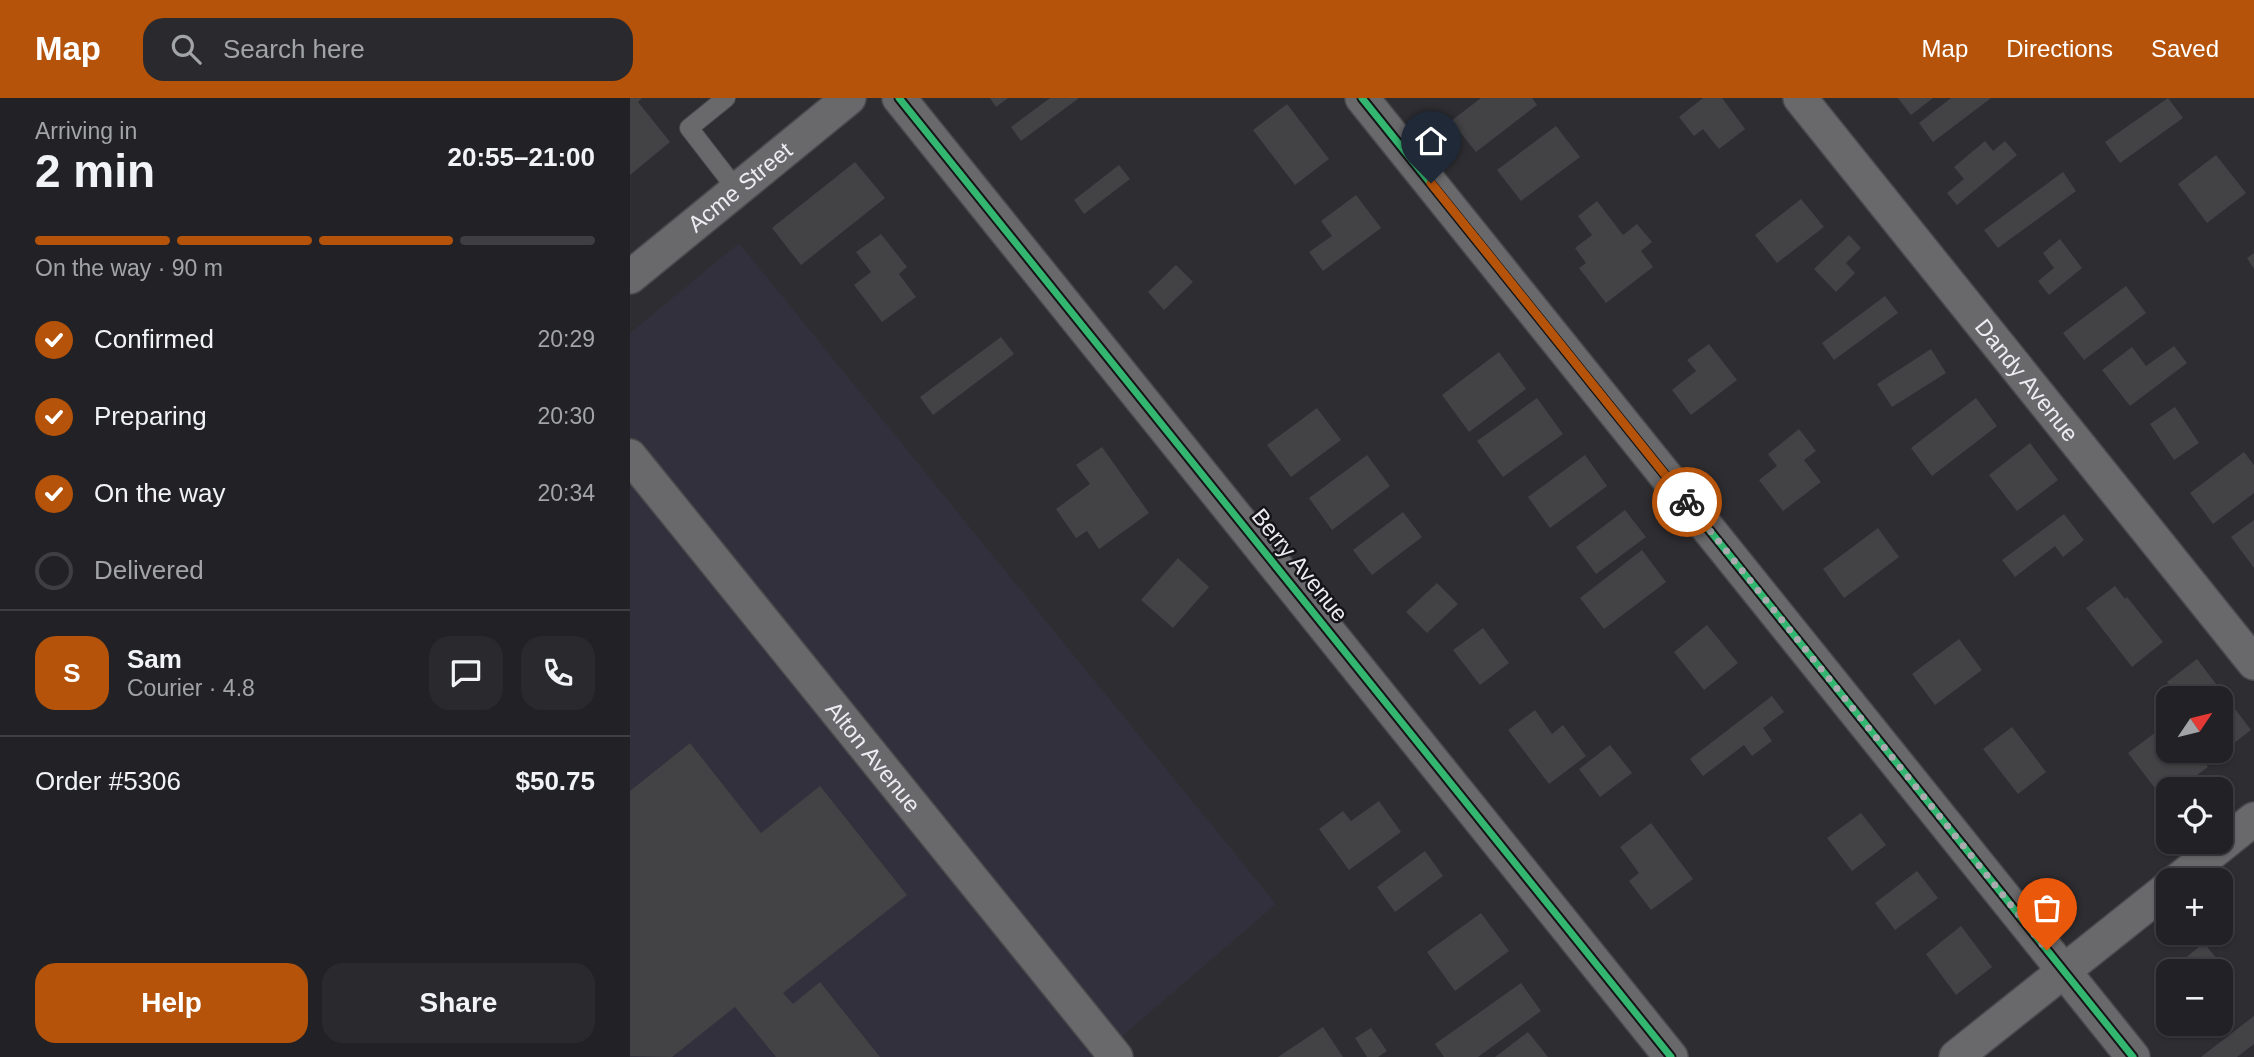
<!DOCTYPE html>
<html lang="en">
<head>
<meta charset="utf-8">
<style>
	body { margin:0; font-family:Arial,sans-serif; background:#2a2a2e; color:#f1f3f6; height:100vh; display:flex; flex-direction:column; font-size:26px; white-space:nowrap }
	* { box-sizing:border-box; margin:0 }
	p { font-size:23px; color:#a2a4a7 }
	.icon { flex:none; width:38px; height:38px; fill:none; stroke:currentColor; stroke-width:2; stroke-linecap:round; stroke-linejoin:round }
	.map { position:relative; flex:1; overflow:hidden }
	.sheet { display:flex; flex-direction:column; background:#222226; width:630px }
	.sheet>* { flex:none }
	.needle { width:46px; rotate:55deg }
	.controls { position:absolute; left:1526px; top:588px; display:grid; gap:14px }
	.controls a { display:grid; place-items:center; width:77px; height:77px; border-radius:14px; background:#222226; box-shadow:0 2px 5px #0004,0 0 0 2px #3f3f43; font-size:35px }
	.pin { position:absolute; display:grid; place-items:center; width:60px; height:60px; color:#fff; margin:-72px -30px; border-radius:50% 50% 50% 0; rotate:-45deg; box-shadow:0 0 7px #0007 }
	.pin .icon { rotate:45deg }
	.courier { position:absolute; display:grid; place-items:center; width:70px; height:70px; margin:-35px; border:5px solid #b45309; border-radius:50%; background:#fff; color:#222; box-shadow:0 2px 9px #0007 }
	.overview em { font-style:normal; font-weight:600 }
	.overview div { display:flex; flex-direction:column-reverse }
	.overview { display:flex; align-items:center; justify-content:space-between; height:119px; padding:0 35px }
	h1 { font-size:46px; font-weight:600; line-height:52px }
	.bar { display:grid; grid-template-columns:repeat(4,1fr); gap:10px 7px; align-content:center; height:84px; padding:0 35px }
	.bar i { height:9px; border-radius:5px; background:#3f3f43 }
	.bar .selected { background:#b45309 }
	.bar p { grid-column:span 4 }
	.line { display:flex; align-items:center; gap:18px; padding:0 35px; border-top:2px solid #3f3f43 }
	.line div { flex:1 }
	.round { display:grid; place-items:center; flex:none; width:74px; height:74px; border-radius:21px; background:#2a2a2e }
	ol { padding:0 35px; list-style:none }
	li { display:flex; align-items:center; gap:21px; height:77px }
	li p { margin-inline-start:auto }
	li .icon { padding:7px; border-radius:50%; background:#b45309; color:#fff; stroke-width:4 }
	li:last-child { color:#a2a4a7 }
	li i { width:38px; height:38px; border:4px solid #3f3f43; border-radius:50% }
	.cta { display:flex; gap:14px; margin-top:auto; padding:14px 35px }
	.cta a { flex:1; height:80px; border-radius:21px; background:#b45309; color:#fff; font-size:28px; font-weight:600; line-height:80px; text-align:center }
	.cta a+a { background:#2a2a2e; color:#f1f3f6 }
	header { display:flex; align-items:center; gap:42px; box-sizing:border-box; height:98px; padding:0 35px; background:#b45309; color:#fff }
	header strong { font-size:33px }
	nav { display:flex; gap:38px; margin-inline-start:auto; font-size:24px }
	.search { width:490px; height:63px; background:#2a2a2e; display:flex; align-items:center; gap:18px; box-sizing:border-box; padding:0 24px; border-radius:21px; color:#a2a4a7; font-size:26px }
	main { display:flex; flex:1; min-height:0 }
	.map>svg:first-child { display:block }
	.built { fill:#31303c }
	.building { fill:#434345 }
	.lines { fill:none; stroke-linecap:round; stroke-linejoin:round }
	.lane-casing { stroke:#4a4a4d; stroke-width:20 }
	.street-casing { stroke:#4a4a4d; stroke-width:36 }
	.lane { stroke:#69696c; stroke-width:18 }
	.street { stroke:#69696c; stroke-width:33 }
	.cycleway-casing { stroke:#151518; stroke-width:11 }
	.cycleway { stroke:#33b770; stroke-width:7 }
	.done { stroke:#aaaaaf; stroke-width:7; stroke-dasharray:0 12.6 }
	.route { stroke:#b45309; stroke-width:9 }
	.labels { text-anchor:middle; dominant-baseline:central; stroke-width:5; stroke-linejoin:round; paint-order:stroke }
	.street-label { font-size:23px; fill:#ececf2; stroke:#151518 }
</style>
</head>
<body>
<header>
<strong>Map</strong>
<div class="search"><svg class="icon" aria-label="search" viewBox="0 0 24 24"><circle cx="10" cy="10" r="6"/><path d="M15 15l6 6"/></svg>Search here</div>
<nav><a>Map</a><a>Directions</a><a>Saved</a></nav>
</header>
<main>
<section class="sheet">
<div class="overview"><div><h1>2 min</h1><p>Arriving in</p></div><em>20:55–21:00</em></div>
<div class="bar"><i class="selected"></i><i class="selected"></i><i class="selected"></i><i></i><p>On the way · 90 m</p></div>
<ol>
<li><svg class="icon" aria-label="check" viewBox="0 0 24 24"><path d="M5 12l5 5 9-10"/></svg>Confirmed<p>20:29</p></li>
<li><svg class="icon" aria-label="check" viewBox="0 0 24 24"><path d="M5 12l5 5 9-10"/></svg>Preparing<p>20:30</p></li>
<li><svg class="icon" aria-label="check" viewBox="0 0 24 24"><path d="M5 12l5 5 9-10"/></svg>On the way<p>20:34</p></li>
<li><i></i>Delivered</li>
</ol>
<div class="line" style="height:126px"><b class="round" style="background:#b45309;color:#fff">S</b><div><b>Sam</b><p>Courier · 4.8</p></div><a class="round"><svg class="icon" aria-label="chat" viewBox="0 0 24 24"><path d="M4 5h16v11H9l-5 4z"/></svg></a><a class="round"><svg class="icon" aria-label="phone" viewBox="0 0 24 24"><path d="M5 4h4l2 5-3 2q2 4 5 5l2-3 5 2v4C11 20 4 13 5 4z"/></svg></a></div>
<div class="line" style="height:91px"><div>Order #5306</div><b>$50.75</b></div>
<div class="cta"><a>Help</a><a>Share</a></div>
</section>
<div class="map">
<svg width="1624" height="959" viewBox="0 0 1624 959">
	<rect width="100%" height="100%" fill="#2e2e32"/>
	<polygon class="built" points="109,145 646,806 468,959 0,959 0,235"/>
	<g class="building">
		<polygon points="0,0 12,0 8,4 40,44 0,77"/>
		<polygon points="360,0 378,0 366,9"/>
		<polygon points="420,0 449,0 391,43 381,29"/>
		<polygon points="851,0 902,0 907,7 846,54 821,23"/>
		<polygon points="1073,0 1092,0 1115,31 1089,51 1073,31 1064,38 1049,19"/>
		<polygon points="1268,0 1303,0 1281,17"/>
		<polygon points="1321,0 1361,0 1303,44 1289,25"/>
		<polygon points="1538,0 1553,20 1490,65 1475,44"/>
		<polygon points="657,6 699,61 665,87 623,32"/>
		<polygon points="926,28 950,59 891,103 867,72"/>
		<polygon points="1355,43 1363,53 1375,43 1387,57 1327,107 1317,95 1334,81 1324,69"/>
		<polygon points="1586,57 1616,95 1577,125 1548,86"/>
		<polygon points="225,64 255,100 171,167 142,130"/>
		<polygon points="489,67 500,81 454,116 444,102"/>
		<polygon points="1433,74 1446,93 1368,150 1354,132"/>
		<polygon points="726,97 751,130 693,173 679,154 702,138 691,123"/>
		<polygon points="1171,101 1194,129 1147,165 1125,137"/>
		<polygon points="967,103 993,137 1007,126 1022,144 1011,153 1023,169 976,205 949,170 956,165 945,150 962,137 948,118"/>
		<polygon points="251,136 277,169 269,176 286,199 252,224 224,187 241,174 226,154"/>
		<polygon points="1219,137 1231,150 1216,165 1225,175 1206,194 1184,171"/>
		<polygon points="1430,141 1452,170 1419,197 1408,183 1424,170 1413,155"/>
		<polygon points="1624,155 1624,171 1617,160"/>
		<polygon points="546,167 563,184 534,212 518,194"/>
		<polygon points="1496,188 1516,215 1454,262 1433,235"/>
		<polygon points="1255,198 1268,215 1204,262 1192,245"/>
		<polygon points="371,239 384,256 303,317 290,299"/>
		<polygon points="1079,246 1107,282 1061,317 1042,292 1066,273 1057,262"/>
		<polygon points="1544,248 1557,265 1500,308 1472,272 1502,249 1516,268"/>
		<polygon points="1301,251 1316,275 1262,309 1247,286"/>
		<polygon points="869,254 896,291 839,334 812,297"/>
		<polygon points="907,300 933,336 873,379 847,343"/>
		<polygon points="1346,300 1367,328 1302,378 1281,350"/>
		<polygon points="1545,309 1569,345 1544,362 1520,326"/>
		<polygon points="687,310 711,342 661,379 637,347"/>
		<polygon points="1169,331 1186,353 1174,362 1191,384 1153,413 1129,382 1147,368 1138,356"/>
		<polygon points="1400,345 1428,382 1387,413 1359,377"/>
		<polygon points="472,349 519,415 469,451 457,433 446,440 426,411 460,386 446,367"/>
		<polygon points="1614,354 1624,367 1624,395 1583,426 1560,395"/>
		<polygon points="737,357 760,388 702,432 679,400"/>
		<polygon points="955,357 977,388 920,430 898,399"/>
		<polygon points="995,412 1016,439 966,476 946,449"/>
		<polygon points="773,414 792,439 742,477 723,452"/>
		<polygon points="1434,416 1454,442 1433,459 1425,448 1385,479 1372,462"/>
		<polygon points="1624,422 1624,470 1601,439"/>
		<polygon points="1248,430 1269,459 1214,500 1193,471"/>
		<polygon points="1012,452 1036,484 974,531 950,500"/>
		<polygon points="548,460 579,489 543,530 511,502"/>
		<polygon points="807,485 828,506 797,535 776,514"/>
		<polygon points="1485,488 1495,501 1497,499 1533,544 1502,569 1456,510"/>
		<polygon points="1077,527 1108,565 1074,592 1044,554"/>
		<polygon points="853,530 879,565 850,587 823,552"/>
		<polygon points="1329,541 1352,572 1305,607 1282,576"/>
		<polygon points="1567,561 1621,632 1591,655 1591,600 1549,600 1537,584"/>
		<polygon points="1142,598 1154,614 1133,630 1142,643 1122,658 1114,647 1073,678 1060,661"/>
		<polygon points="905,612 922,636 933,627 956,658 919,686 878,632"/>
		<polygon points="1538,625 1538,653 1565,653 1578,669 1548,691 1538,691 1538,699 1534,702 1498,655"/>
		<polygon points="1382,629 1416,674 1388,696 1353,651"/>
		<polygon points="60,645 131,735 190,688 277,797 153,895 163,906 190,884 250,959 146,959 105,909 42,959 0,958 0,693"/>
		<polygon points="980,647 1002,675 970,699 949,671"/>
		<polygon points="749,703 771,734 719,772 689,731 713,713 721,723"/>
		<polygon points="1231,715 1256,747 1222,773 1197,740"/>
		<polygon points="1021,725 1063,781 1021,812 999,783 1009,775 990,749"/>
		<polygon points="795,753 813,778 765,814 747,789"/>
		<polygon points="1287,773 1308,800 1265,832 1245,805"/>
		<polygon points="851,815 879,853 825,893 797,854"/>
		<polygon points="1331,828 1362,869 1326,897 1296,856"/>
		<polygon points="1574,845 1599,876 1591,882 1591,873 1539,873"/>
		<polygon points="1538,873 1538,897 1527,883"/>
		<polygon points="891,885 911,913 848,959 814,959 805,946"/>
		<polygon points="1624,918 1624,946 1607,959 1571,959"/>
		<polygon points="693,929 713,959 648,959"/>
		<polygon points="741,930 757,953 748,959 737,959 725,940"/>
		<polygon points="898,934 918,959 865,959"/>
	</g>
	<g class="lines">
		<defs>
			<polyline id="lane" points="96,0 59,30 107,92"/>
			<g id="street">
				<polyline points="269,0 1041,959"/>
				<polyline points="732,0 1503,959"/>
				<path id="s1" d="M1170,0L1624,565"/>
				<path id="s2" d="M0,179L219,0"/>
				<path id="s3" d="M0,358L486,959"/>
				<polyline points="1548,782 1624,721"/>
				<polyline points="1326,959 1538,790"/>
			</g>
		</defs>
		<use href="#lane" class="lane-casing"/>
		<use href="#street" class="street-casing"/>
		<use href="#lane" class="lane"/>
		<use href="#street" class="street"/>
		<defs>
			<g id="cycleway">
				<polyline points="269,0 1041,959"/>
				<polyline points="732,0 1503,959"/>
			</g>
		</defs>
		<use href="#cycleway" class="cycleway-casing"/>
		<use href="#cycleway" class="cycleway"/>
	</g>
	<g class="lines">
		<polyline class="done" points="1057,404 1417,852"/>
		<polyline class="route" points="801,85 1057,404"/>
	</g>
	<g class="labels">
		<g class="street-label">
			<text stroke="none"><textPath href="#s2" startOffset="142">Acme Street</textPath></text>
			<text stroke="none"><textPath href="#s1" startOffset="362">Dandy Avenue</textPath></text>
			<text transform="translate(670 467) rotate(51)">Berry Avenue</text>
			<text stroke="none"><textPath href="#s3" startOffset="387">Alton Avenue</textPath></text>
		</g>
	</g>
</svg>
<div class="controls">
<a><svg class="needle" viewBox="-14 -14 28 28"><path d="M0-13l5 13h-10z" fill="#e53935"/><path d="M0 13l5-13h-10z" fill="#a2a4a7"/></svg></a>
<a><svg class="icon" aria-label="locate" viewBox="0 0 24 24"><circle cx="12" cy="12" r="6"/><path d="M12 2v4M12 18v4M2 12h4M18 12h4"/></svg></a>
<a>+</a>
<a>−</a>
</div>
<div class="pin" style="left:1417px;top:852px;background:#ea580c"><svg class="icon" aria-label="bag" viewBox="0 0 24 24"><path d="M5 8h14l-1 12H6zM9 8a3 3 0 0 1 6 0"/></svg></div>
<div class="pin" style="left:801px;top:85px;background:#1f2937"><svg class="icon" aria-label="home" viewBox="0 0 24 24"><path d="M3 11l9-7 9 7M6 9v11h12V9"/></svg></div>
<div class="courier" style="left:1057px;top:404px"><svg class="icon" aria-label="bike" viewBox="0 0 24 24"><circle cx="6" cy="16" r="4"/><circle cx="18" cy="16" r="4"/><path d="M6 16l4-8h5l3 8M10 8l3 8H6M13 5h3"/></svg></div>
</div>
</main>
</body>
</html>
